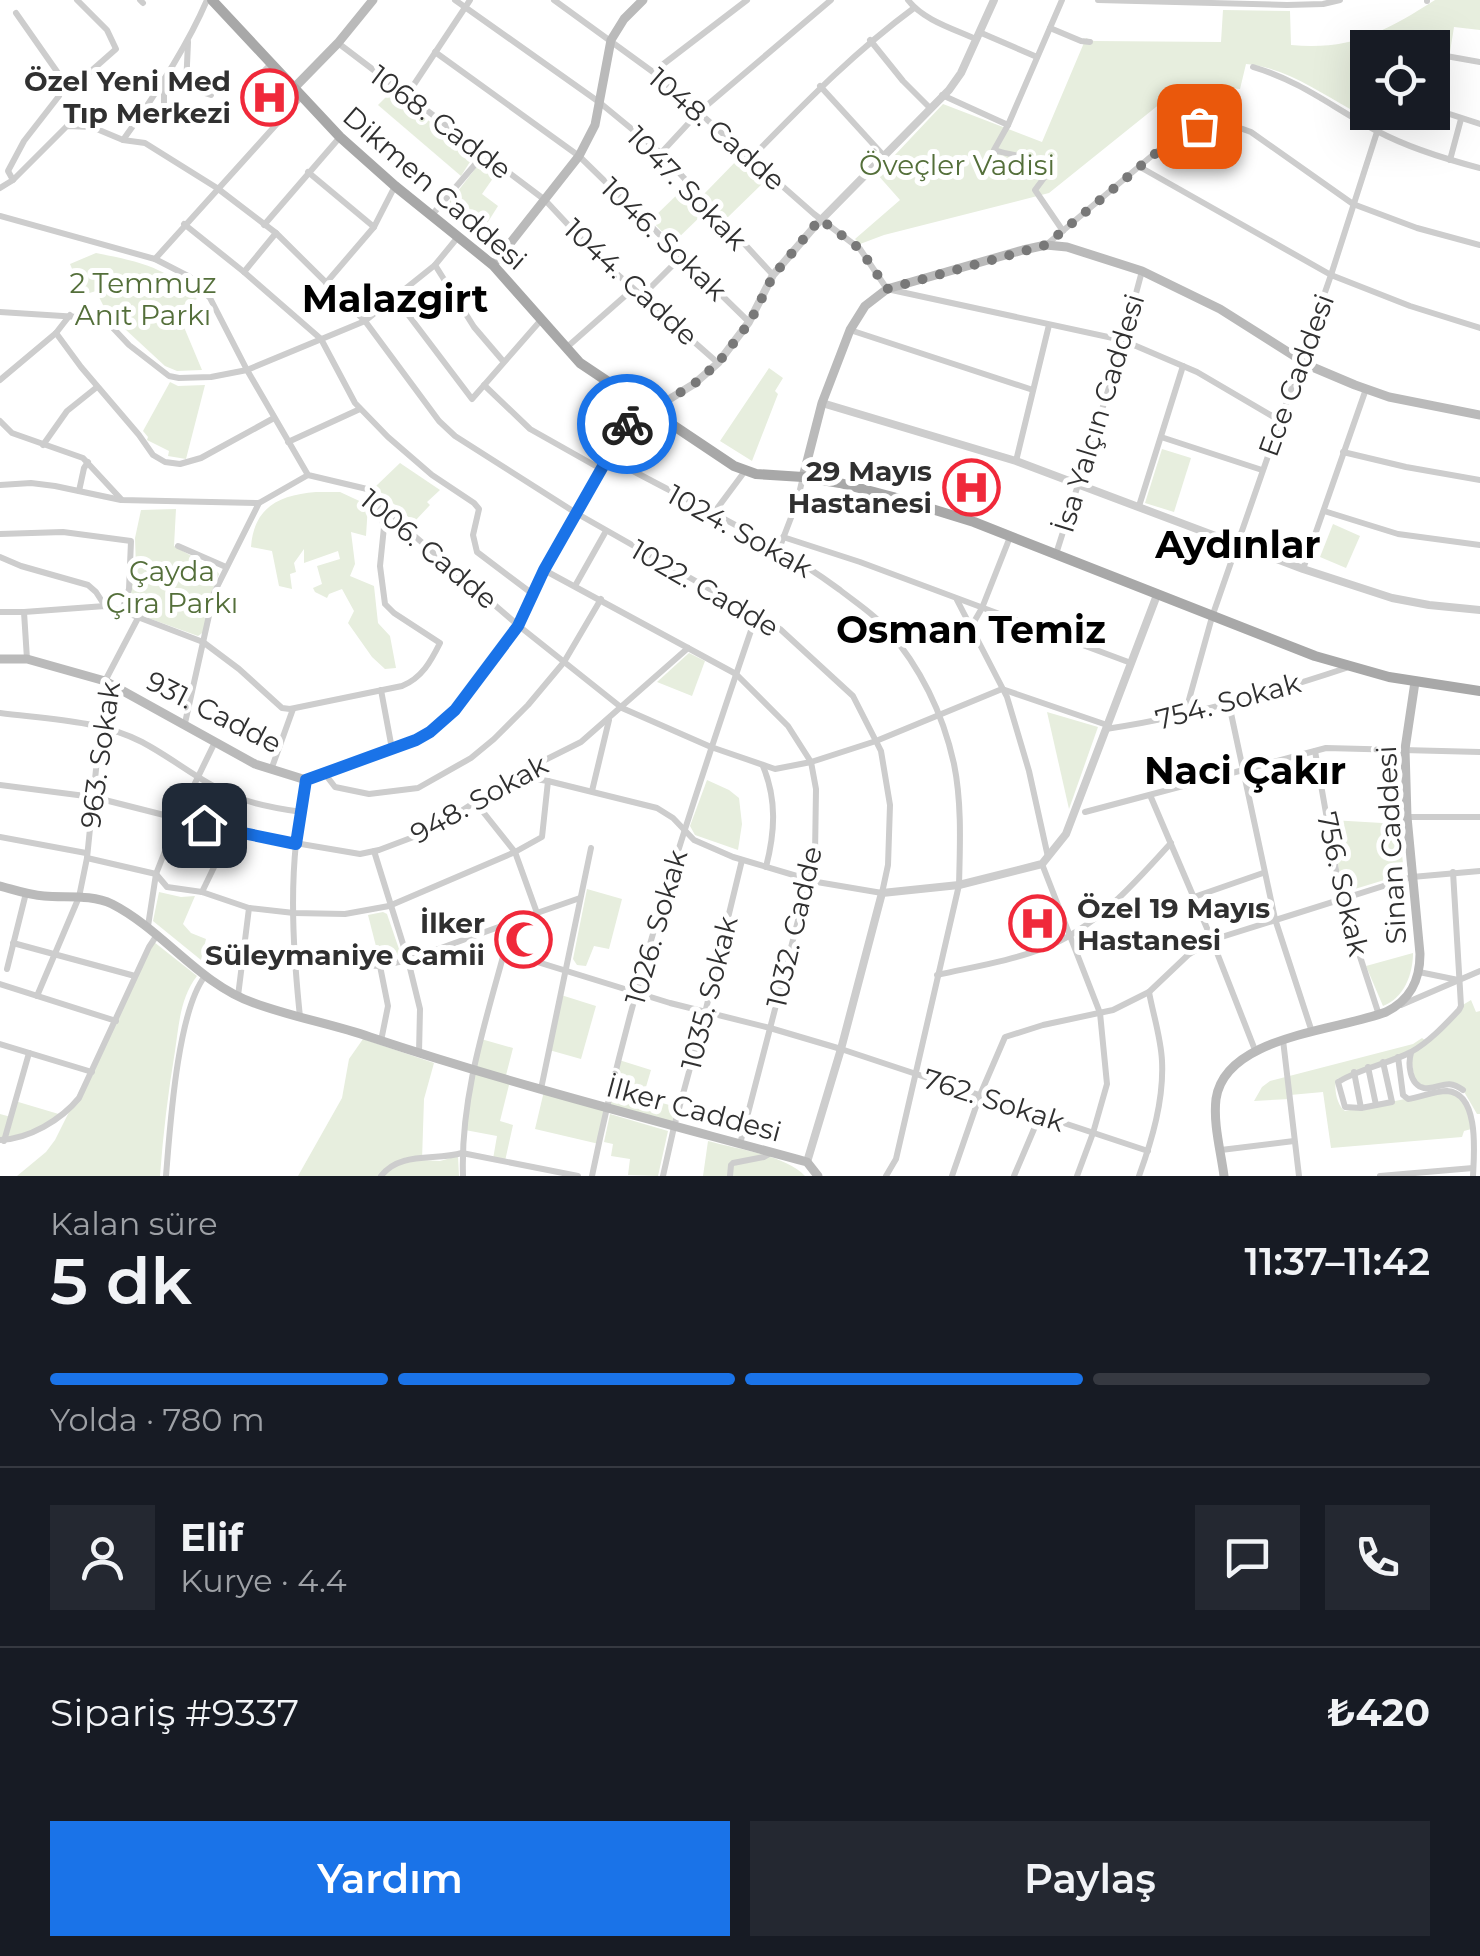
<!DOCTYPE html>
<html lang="tr">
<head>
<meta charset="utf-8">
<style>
	body { margin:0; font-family:Montserrat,sans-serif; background:#242831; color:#f1f3f6; height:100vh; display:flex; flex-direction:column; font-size:38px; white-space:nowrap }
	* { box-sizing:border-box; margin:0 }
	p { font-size:32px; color:#9ea1a6 }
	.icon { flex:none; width:55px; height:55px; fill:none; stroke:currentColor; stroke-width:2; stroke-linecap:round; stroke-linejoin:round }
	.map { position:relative; height:1176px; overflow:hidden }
	.panel { display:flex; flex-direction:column; background:#171b24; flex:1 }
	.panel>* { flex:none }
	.tools { position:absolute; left:1350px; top:30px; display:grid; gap:20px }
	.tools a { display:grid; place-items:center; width:100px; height:100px; border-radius:0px; background:#171b24; box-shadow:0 10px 40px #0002; font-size:50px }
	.pin { position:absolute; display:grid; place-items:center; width:85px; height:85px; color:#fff; margin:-42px; border-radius:20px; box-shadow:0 5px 15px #0006 }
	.courier { position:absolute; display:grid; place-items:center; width:100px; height:100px; margin:-50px; border:8px solid #1a73e8; border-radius:50%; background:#fff; color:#222; box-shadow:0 2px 12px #0007 }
	.summary em { font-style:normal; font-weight:600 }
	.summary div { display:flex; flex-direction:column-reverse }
	.summary { display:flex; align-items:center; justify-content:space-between; height:170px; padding:0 50px }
	h1 { font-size:65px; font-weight:600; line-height:75px }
	.bar { display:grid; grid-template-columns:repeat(4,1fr); gap:15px 10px; align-content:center; height:120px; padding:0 50px }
	.bar i { height:12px; border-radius:8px; background:#363941 }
	.bar .current { background:#1a73e8 }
	.bar p { grid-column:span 4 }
	.line { display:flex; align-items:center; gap:25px; padding:0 50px; border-top:2px solid #363941 }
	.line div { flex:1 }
	.round { display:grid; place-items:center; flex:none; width:105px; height:105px; border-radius:0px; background:#242831 }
	.action { display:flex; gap:20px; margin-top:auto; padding:20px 50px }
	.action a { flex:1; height:115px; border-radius:0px; background:#1a73e8; color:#fff; font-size:40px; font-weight:600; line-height:115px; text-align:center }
	.action a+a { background:#242831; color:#f1f3f6 }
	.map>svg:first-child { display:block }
	.green { fill:#e7eede }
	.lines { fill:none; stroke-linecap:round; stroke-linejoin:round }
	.minor { stroke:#cdcdcd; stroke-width:6 }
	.tertiary { stroke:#cdcdcd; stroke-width:8 }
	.secondary { stroke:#bababa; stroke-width:9 }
	.primary { stroke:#a8a8a8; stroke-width:10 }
	.done { stroke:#787878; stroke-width:10; stroke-dasharray:0 18 }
	.route { stroke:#1a73e8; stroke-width:12 }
	.labels { text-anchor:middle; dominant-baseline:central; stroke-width:10; stroke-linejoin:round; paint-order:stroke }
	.poi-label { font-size:28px; font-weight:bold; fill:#303030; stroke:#fff; text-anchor:end }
	.street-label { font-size:28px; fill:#303030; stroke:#fff }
	.park-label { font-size:28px; fill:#546f3a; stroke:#fff }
	.district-label { font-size:38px; font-weight:bold; fill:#000; stroke:#fff }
</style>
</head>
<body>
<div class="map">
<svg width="1480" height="1176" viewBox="0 0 1480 1176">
	<rect width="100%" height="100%" fill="#fff"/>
	<g class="green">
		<path d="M1435,0H1480V30L1454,27L1450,52L1445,51L1433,100L1432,48H1368L1367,85L1364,84L1350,109C1316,90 1286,68 1246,64L1240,89L1211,86L1194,88L1166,99L1049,193L884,235L860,244L855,239L900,200L877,174L943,104L1042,142L1086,38L1094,41L1221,42L1223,10L1290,11L1291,45C1351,51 1386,31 1435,0Z"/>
		<polygon points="390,93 475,154 461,176 378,105"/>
		<polygon points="742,155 767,179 726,219 704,194"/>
		<polygon points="482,160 498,171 482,194 498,206 486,225 477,218 469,216 462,225 444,209"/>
		<polygon points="685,187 707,210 673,243 651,220"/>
		<path d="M96,253C136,261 169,267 197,299L176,308L202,370L177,371L165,366L112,317L104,307L96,291L83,295L70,264Z"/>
		<polygon points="769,368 783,378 775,391 778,394 752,461 720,441"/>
		<polygon points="170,382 178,386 205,385 186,459 168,456 169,451 147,440 148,437 143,431"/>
		<polygon points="1162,449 1191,458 1174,512 1145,503"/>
		<polygon points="400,463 440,490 427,502 430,505 414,522 375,487"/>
		<path d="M316,492H340L368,505L366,536L351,532L355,564L350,576L374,586L378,623L390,636L396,668L385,669L372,657L348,623L354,611L342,589L329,594L327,598L315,592L313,588L322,584L317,566L340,559L338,551L304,563V549L294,563L296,572L290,574L292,589L279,586L272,551L251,547C254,507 279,495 316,492Z"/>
		<polygon points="176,509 174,546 216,570 219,574 209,598 205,631 198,636 126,610 136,568 135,538 141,510"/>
		<polygon points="1333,524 1360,536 1346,568 1320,557"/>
		<polygon points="689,653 705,661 692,696 657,682"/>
		<polygon points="1047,712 1098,727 1069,809"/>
		<polygon points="707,780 729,790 739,798 742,824 738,850 695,835 690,826"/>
		<polygon points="1331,820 1399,824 1404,874 1345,892 1342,888"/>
		<polygon points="587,889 622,899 609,949 594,946 586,966 577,965 573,959"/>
		<polygon points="159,892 181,897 195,896 183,924 191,933 206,939 201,960 153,921"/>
		<polygon points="383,912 387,914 400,952 399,955 379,958 368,915"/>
		<path d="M154,942L197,976C180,998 179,1025 175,1051C168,1093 163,1134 160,1176H17L46,1152L55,1140Z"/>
		<path d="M1413,953C1413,974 1404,998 1383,1006L1366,966Z"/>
		<polygon points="561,995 596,1006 581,1059 549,1050"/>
		<path d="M1471,1000L1476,1012L1480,1011V1114H1477L1463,1090L1457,1085L1424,1088L1415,1082L1410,1052L1337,1079C1333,1087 1337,1106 1345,1111L1445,1091L1460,1096L1475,1128L1464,1131L1462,1137L1331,1148L1323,1092L1290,1095V1099L1254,1101L1262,1087L1270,1081L1413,1044L1422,1038L1426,1041L1461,1006Z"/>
		<polygon points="363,1039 434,1063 424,1099 422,1160 440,1161 458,1156 459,1176 298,1176 342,1098 349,1059"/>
		<polygon points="481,1039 513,1048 505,1079 510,1081 500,1121 513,1125 505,1161 493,1159 497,1136 465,1130"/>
		<polygon points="619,1060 651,1070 643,1097 679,1108 674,1127 606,1109 599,1144 535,1129 544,1091 606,1108"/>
		<polygon points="15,1101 62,1115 34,1130 0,1140 0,1114 11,1117"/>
		<polygon points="610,1114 668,1131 658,1176 628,1175 630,1159 611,1156 613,1144 604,1142"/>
		<path d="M708,1141C736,1149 785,1155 805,1176H703Z"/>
	</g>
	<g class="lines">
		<g class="minor">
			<polyline points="140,0 143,3"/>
			<polyline points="455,0 599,102 661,153 773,275"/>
			<polyline points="554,0 653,72 814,214 860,249 887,289 1122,340 1197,372 1279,420"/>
			<path d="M908,0C923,20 954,29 976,39"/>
			<path d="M1062,0L1008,125L994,150C1013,156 1031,157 1050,163L1047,174L1035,190L1063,231"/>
			<polyline points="1098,0 1287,5 1323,4 1340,0"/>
			<polyline points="1427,0 1427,1"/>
			<polyline points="16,13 58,73 73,83 82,79 116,49 107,30 77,0"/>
			<polyline points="1050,28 1081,41 1090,42"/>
			<polyline points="979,32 1037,57"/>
			<polyline points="870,40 903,81 931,109"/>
			<polyline points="188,42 186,87 211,95"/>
			<polyline points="338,43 545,200 600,259 718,363"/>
			<polyline points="435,52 579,156 749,322"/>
			<polyline points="1480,62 1446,56 1434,109 1480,124"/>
			<polyline points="270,65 244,91 275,124"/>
			<path d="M1253,67C1303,82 1333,108 1377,131C1409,148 1445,159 1480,168"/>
			<polyline points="653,72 747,0"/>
			<polyline points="164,79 164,106 189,114"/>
			<polyline points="820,86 884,156"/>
			<polyline points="407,95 470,0"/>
			<polyline points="942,95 1008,125"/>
			<polyline points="123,140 145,143 217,188 276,233 365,321 439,421 455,436 576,513 780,629 853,696 881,751 890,805 888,865 882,893 817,882 733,857 694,840 673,818 657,808 548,781 516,776"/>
			<polyline points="661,153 699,112 831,0"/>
			<path d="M751,158C804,104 853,53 914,8"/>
			<polyline points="1450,160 1461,119"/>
			<polyline points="1140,167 1331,275 1410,306 1480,328"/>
			<polyline points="308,172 374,227"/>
			<polyline points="13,180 8,171 24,141 59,96"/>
			<path d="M0,188L13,180L67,126L92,127L123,140C154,97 186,49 207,0"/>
			<polyline points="0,216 155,259 190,277 210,298 247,370 308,475 367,489 411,533 519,626 622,708 711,747 775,769 811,762 876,741 1002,689 1107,725"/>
			<polyline points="431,216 484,154"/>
			<polyline points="184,224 244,272 321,339 355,403 388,437 432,475 474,503 479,509 473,535 477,552 534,595"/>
			<polyline points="264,225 340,137"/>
			<path d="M1046,245L1167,143C1197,123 1217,119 1251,132L1353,204L1417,228L1480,245"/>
			<polyline points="155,259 301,97"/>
			<polyline points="435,265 474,327 503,361"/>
			<polyline points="244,272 276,233"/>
			<polyline points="326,283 374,227 395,186"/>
			<polyline points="394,296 472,399 541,320"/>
			<polyline points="642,296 682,256"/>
			<polyline points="0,312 94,318 112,327 129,345 169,376 179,378 211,377 247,370 365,321 435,265 458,237"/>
			<polyline points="850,330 1033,390"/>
			<polyline points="56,333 81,367 139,435 153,455 165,462 180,464 201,458 274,418"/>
			<polyline points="566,348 633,289"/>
			<polyline points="0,380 56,333 70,315"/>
			<polyline points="484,385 530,429 601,469"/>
			<polyline points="0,421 12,433 83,458 121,499"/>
			<polyline points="1161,437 1262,470"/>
			<polyline points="288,442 360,409"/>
			<polyline points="43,445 67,411 97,387"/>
			<polyline points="1343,452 1406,467 1480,480"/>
			<path d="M609,458C687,501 768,537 840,590C855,602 874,614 887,629C920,667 943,714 954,764C962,803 960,846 959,885L896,1159L886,1176"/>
			<polyline points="1016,461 1049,325"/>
			<polyline points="0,485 31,483 55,486 121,500 259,503 308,475"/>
			<polyline points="79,491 84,468 88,462"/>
			<polyline points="1139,506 1183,366"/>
			<polyline points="1324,511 1398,534 1480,545"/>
			<polyline points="713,514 745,471"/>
			<polyline points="0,534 63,532 131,541 129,589 122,611"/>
			<polyline points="783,537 860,562 1131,663"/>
			<polyline points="178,546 226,567"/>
			<polyline points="779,549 797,502 803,477"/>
			<polyline points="1056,554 1120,353 1142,271"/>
			<polyline points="0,557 21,566 88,585 96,592 105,606"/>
			<polyline points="1303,569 1366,389"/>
			<polyline points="544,570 736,674 788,726 811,762 816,789 815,855 740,1144"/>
			<polyline points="575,586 606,531"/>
			<polyline points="957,600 1007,697 1029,771 1048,857"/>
			<path d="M0,612H24L105,606L122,611L203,642L239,669L282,708L290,709L402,686C422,678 431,661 440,643L394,613L385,604L380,566L384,527L378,506V500"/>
			<polyline points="24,612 27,659"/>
			<polyline points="971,627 982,608 1010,537"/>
			<polyline points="381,690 392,749"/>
			<polyline points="1229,704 1275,919 1312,1032"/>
			<path d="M0,713C47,719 99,720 142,742C176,760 205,786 242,799C261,806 281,809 302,812"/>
			<polyline points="1185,714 1212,617 1331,275 1377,132"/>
			<polyline points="185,723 214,593 259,503"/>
			<path d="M1106,729C1188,717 1268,694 1346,668"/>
			<polyline points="1315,751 1341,898 1379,1015"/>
			<path d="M763,766C777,800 775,832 766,867"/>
			<polyline points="271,770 293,709"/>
			<polyline points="325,774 335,787 369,794 418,788 471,758 494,739 528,705 564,662 601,599"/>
			<polyline points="0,785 93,797 231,832 360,854 379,850 432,830 523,771 581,742 688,648"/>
			<polyline points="592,791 609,720"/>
			<polyline points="1150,795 1212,940 1255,1050"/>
			<polyline points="1085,812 1326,748 1480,752"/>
			<polyline points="1407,817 1480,817"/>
			<polyline points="0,837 86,853"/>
			<polyline points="374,851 408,960 420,1009 419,1053"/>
			<polyline points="87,858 156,874"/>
			<polyline points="1042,864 1100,1013 1107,1084 1093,1133 1077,1176"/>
			<polyline points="156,874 167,887 202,892 249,908 294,913 345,914 389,906 515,852 542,837 548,781"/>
			<polyline points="202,892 231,832"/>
			<polyline points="1194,897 1263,873"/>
			<polyline points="537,913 580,898"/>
			<polyline points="148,926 156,874 178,818 215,742"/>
			<polyline points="13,943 135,976"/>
			<polyline points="505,952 670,1003 770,1028 841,1049 1148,1151"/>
			<polyline points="294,962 380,966 408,960 537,913 515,852 476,803"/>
			<polyline points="380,966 388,1006 381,1041"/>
			<polyline points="7,969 26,893"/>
			<polyline points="1419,972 1458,980"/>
			<path d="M937,975C972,967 1011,961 1044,948C1096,928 1135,883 1171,843"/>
			<polyline points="0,984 116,1021"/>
			<polyline points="37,996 79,897 87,858 105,681 138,618"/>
			<polyline points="238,996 249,908"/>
			<polyline points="1401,1005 1480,971"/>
			<path d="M300,1017C294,959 290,900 296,843C299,822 303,801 306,780"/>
			<polyline points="1283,1040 1299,1176"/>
			<polyline points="0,1044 92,1072"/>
			<path d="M1411,1053C1408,1063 1409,1085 1424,1088C1441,1090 1445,1077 1463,1090"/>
			<path d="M1398,1057L1403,1095L1408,1099C1420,1097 1435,1091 1447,1091C1480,1093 1474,1155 1473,1176"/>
			<path d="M1383,1062L1392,1102L1361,1108L1345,1107L1338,1082C1361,1068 1388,1064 1411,1052C1429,1042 1445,1025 1459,1010L1461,1006L1453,872"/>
			<polyline points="1368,1067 1376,1105"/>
			<polyline points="1354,1072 1361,1108"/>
			<polyline points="541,1089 591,848"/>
			<path d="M0,1140C29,1139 61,1120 79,1098L149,947L157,935"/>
			<polyline points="4,1141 29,1053"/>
			<polyline points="1221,1150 1294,1141"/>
			<path d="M166,1176C170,1128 177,1012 205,976"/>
			<path d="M381,1176C400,1151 435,1161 462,1153L578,1176"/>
			<path d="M463,1176C460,1089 491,1006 512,923"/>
			<path d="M592,1176C631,985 693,800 756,616"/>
			<polyline points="663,1176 674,1127 705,1013 742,860"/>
			<polyline points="730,1176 731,1165 733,1163 764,1157 771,1153"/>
			<polyline points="952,1176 980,1095 1005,1037 1043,1025 1113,1010 1149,992 1188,955 1212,940 1412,877 1480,871"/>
			<polyline points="1014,1176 1040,1115"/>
			<path d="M1139,1176C1152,1140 1164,1100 1162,1061C1161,1038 1153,1014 1149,992"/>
			<polyline points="1380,1176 1473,1168"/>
		</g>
		<g class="tertiary">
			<polyline points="822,403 1016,461 1303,569 1392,598 1429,605 1480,610"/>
			<polyline points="650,411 694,384 718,363 749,322 773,275 815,226 949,90 961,73 994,0"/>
			<polyline points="807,1162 841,1049 882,893 959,885 1042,864 1066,834 1157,595"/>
		</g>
		<g class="secondary">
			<polyline points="293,89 338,43 373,0"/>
			<polyline points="493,265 579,156 595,125 611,40 624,19 643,0"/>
			<polyline points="803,477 822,403 850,330 865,306 887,289 1023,250 1046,245 1067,247 1142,271 1220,309 1310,366 1355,385 1389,397 1480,415"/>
			<polyline points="0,659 27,659 105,681 255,764 306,780 415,740 429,733 455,711 519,626 544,570 639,404"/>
			<path d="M0,886C15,890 29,895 44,896C66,898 91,894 112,904C163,930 199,984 254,1003C292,1017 332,1024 370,1037C514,1085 661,1122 807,1162L818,1176"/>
			<path d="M1224,1176C1221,1152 1213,1124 1216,1099C1225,1036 1336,1031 1386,1012C1410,1000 1420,981 1420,954L1407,817L1405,749L1415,682"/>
		</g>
		<polyline class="primary" points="212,0 340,137 395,186 493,265 580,363 734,466 756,474 803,477 840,483 893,497 974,522 1315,656 1389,677 1480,691"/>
	</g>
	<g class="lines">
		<polyline class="done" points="627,424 640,404 650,411 694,384 718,363 750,322 773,276 820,219 860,249 887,289 1046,245 1167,144 1183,132 1199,126"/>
		<polyline class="route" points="204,825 296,844 306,780 416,740 430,732 455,710 518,626 544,570 627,424"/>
	</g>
	<defs>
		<symbol id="hospital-ring" viewBox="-11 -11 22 22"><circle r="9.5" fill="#fff" stroke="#f0293a" stroke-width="1.5"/><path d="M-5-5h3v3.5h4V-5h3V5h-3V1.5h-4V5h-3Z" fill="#f0293a"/></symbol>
		<symbol id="mosque-ring" viewBox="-11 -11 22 22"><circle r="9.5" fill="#fff" stroke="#f0293a" stroke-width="1.5"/><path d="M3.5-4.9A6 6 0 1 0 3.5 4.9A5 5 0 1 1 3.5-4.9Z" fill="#f0293a"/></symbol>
	</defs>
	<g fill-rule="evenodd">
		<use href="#hospital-ring" x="238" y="66" width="63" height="63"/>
		<use href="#hospital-ring" x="940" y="456" width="63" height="63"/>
		<use href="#hospital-ring" x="1006" y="892" width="63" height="63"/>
		<use href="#mosque-ring" x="492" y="908" width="63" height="63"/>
	</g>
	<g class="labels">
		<g class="poi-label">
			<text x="231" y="81">Özel Yeni Med<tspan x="231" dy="32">Tıp Merkezi</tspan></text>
			<text x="932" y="471">29 Mayıs<tspan x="932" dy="32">Hastanesi</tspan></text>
			<text x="1077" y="908" text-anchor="start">Özel 19 Mayıs<tspan x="1077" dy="32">Hastanesi</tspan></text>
			<text x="485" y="923">İlker<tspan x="485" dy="32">Süleymaniye Camii</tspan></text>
		</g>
		<g class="street-label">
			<text transform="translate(441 122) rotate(37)">1068. Cadde</text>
			<text transform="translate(717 129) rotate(41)">1048. Cadde</text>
			<text transform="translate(435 188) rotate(41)">Dikmen Caddesi</text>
			<text transform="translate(687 188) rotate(46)">1047. Sokak</text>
			<text transform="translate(664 239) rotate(44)">1046. Sokak</text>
			<text transform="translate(631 282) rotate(43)">1044. Cadde</text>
			<text transform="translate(1296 375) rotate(-70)">Ece Caddesi</text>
			<text transform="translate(1099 413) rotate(-73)">İsa Yalçın Caddesi</text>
			<text transform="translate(740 531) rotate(29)">1024. Sokak</text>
			<text transform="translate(429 549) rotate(40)">1006. Cadde</text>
			<text transform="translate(705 588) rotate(30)">1022. Cadde</text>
			<text transform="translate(1228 701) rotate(-15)">754. Sokak</text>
			<text transform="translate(214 712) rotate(27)">931. Cadde</text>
			<text transform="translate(100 755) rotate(-82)">963. Sokak</text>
			<text transform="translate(479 799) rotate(-29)">948. Sokak</text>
			<text transform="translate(1391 845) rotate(-93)">Sinan Caddesi</text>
			<text transform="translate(1343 884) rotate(77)">756. Sokak</text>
			<text transform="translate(656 927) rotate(-74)">1026. Sokak</text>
			<text transform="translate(794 927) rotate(-77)">1032. Cadde</text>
			<text transform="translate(709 993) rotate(-76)">1035. Sokak</text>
			<text transform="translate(994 1100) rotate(18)">762. Sokak</text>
			<text transform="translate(694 1109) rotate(15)">İlker Caddesi</text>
		</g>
		<g class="park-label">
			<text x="957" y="165">Öveçler Vadisi</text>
			<text x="143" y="283">2 Temmuz<tspan x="143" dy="32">Anıt Parkı</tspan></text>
			<text x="172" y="571">Çayda<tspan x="172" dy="32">Çıra Parkı</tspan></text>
		</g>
		<g class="district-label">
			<text x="395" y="298">Malazgirt</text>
			<text x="1238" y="544">Aydınlar</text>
			<text x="971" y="629">Osman Temiz</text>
			<text x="1245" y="770">Naci Çakır</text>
		</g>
	</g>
</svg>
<div class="tools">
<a><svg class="icon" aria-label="locate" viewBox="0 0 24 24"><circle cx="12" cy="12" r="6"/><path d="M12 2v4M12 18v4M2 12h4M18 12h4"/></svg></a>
</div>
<div class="pin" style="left:1199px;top:126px;background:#ea580c"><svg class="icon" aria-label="bag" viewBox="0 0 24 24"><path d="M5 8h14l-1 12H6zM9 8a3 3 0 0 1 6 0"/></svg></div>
<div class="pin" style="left:204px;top:825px;background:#1f2937"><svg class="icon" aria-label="home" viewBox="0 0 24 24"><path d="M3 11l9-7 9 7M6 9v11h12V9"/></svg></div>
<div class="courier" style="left:627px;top:424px"><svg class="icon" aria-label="bike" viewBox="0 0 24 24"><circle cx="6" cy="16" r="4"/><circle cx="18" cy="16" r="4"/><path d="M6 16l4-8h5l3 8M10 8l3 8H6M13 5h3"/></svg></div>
</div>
<section class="panel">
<div class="summary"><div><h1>5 dk</h1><p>Kalan süre</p></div><em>11:37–11:42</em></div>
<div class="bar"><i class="current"></i><i class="current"></i><i class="current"></i><i></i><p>Yolda · 780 m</p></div>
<div class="line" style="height:180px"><a class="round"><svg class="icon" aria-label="person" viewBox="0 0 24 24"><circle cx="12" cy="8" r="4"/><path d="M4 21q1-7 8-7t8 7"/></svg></a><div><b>Elif</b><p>Kurye · 4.4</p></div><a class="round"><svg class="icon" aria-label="chat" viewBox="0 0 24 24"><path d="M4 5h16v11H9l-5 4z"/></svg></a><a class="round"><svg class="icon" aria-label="phone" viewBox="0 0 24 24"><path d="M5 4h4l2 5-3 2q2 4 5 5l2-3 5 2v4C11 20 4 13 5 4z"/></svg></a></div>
<div class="line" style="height:130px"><div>Sipariş #9337</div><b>₺420</b></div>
<div class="action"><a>Yardım</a><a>Paylaş</a></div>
</section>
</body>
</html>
